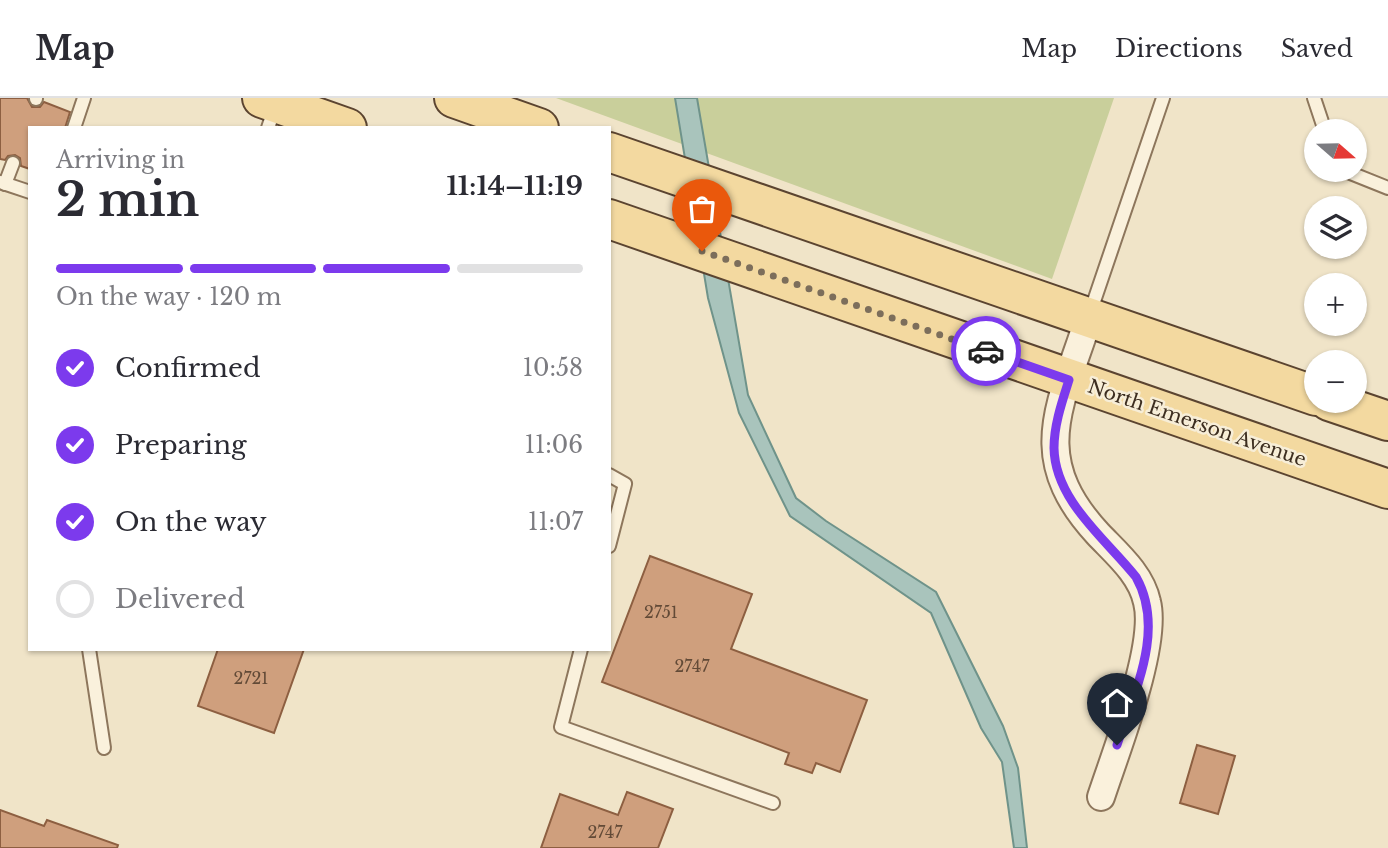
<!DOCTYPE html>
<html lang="en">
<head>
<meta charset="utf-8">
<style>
	body { margin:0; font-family:"Libre Baskerville",serif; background:#f2f2f3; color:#2b2b33; height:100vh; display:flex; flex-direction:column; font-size:26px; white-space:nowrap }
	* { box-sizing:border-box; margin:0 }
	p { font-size:23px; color:#7c7c81 }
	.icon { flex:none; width:38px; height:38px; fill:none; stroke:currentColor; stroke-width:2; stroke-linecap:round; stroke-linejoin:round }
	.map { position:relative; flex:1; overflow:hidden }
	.details { position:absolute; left:28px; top:28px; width:583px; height:525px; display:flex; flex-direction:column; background:#fff; border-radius:0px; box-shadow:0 2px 5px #0004 }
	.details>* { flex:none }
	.needle { width:46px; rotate:110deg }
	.tools { position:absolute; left:1304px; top:21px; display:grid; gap:14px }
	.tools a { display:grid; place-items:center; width:63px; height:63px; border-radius:50%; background:#fff; box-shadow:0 2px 5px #0004; font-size:35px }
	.pin { position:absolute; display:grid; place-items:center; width:60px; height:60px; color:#fff; margin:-72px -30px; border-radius:50% 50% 50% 0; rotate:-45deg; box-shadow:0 0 7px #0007 }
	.pin .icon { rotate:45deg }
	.courier { position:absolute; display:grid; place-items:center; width:70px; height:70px; margin:-35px; border:5px solid #7c3aed; border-radius:50%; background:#fff; color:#222; box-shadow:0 2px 9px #0007 }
	.headline em { font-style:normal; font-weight:800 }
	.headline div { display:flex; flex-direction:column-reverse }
	.headline { display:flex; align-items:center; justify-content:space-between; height:119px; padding:0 28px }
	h1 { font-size:46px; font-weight:800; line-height:52px }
	.bar { display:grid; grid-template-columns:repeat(4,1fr); gap:10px 7px; align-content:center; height:84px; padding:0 28px }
	.bar i { height:9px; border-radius:5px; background:#e1e1e2 }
	.bar .on { background:#7c3aed }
	.bar p { grid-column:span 4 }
	ol { padding:0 28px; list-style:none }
	li { display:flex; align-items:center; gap:21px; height:77px }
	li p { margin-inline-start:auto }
	li .icon { padding:7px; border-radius:50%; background:#7c3aed; color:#fff; stroke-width:4 }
	li:last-child { color:#7c7c81 }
	li i { width:38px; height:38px; border:4px solid #e1e1e2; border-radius:50% }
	header { display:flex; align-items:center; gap:42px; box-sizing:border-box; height:98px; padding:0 35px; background:#fff; border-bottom:2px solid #e1e1e2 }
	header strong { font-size:33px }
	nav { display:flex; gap:38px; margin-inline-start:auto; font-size:24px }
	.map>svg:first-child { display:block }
	.green { fill:#c9cf9b }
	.water { fill:#a9c4bc; stroke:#6f938a; stroke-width:2 }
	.building { fill:#cf9f7d; stroke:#8d5f41; stroke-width:2 }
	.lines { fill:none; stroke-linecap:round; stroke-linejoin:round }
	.service-casing { stroke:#8d765c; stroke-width:16 }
	.minor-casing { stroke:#8d765c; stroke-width:30 }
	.primary-casing { stroke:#5b4430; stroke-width:42 }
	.service { stroke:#faf1dc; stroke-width:12 }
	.minor { stroke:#faf1dc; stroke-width:26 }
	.primary { stroke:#f3d9a0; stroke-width:38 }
	.done { stroke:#7c6e5b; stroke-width:7; stroke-dasharray:0 12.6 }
	.route { stroke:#7c3aed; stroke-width:9 }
	.labels { text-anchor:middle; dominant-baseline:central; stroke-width:5; stroke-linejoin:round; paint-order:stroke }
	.number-label { font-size:16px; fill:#624a37 }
	.street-label { font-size:19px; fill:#3d2e20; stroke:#f7eed8 }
</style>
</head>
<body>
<header>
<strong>Map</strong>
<nav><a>Map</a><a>Directions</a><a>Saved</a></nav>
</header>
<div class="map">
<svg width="1388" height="750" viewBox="0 0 1388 750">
	<rect width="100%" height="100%" fill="#f0e4c8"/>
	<polygon class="green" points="556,0 1114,0 1052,181"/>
	<polygon class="water" points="675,0 697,0 748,297 796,400 826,423 936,494 1003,628 1018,670 1027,750 1014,750 1002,664 981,630 931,515 790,418 739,315 708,200"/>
	<g class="building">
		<polygon points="0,0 27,0 32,9 40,9 44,4 70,14 65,30 30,30 30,71 21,68 20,60 15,57 8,58 5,62 0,61"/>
		<polygon points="650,458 752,496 731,551 867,602 840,674 816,665 812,675 785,666 789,655 602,584"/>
		<polygon points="218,551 304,551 274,635 198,608"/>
		<polygon points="1197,647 1235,658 1218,716 1180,705"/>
		<polygon points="627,694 673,711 658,750 541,750 560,696 618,717"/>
		<polygon points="0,712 44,728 47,722 118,747 117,750 0,750"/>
	</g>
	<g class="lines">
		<defs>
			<g id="service">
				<polyline points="1314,0 1325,33"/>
				<polyline points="36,1 36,0"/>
				<polyline points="74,30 84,0"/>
				<polyline points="268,30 275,9"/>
				<polyline points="1343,72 1388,90"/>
				<polyline points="0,84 30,94"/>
				<polyline points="5,86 13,65"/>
				<polyline points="1090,215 1163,0"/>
				<polyline points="609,377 625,386 609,448"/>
				<polyline points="89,551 104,650"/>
				<polyline points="581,551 561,629 773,705"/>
			</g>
			<path id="minor" d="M1089,219C1061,307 1026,358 1098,436C1117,456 1141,476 1147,504C1158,547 1116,653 1101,699"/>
			<g id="primary">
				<polyline points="262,0 347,30"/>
				<polyline points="454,0 539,30"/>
				<polyline points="609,54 1316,298"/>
				<polyline points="609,121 1388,391"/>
				<polyline points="1329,303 1388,323"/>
			</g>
		</defs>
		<use href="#service" class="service-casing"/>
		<use href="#minor" class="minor-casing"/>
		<use href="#primary" class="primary-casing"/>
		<use href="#service" class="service"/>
		<use href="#minor" class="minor"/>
		<use href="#primary" class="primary"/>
	</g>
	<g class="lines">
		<polyline class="done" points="702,153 986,253"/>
		<path class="route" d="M986,253L1069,282C1062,304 1054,327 1054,350C1055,403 1106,441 1136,479C1166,532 1134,594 1117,647"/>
	</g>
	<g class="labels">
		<g class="number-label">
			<text x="661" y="514">2751</text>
			<text x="692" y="568">2747</text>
			<text x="251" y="580">2721</text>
			<text x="605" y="734">2747</text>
		</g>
		<g class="street-label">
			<text transform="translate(1197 325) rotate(19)">North Emerson Avenue</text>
		</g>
	</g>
</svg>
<div class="tools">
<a><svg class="needle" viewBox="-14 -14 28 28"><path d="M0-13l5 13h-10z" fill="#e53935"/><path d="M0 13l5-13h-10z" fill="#7c7c81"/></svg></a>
<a><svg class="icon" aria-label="layers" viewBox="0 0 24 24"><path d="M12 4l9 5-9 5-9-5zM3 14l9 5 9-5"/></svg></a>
<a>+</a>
<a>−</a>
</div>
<div class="pin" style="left:702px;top:153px;background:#ea580c"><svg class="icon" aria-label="bag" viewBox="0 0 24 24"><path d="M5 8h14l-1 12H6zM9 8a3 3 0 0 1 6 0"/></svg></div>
<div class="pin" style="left:1117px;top:647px;background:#1f2937"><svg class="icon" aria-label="home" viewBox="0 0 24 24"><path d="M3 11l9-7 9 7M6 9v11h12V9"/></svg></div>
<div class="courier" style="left:986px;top:253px"><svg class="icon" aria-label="car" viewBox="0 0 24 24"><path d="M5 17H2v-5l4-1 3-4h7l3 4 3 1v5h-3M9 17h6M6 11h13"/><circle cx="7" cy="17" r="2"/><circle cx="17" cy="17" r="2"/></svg></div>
<section class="details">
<div class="headline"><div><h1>2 min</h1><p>Arriving in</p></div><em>11:14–11:19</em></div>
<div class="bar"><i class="on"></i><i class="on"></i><i class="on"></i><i></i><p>On the way · 120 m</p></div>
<ol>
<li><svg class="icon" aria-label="check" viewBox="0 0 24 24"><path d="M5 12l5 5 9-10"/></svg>Confirmed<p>10:58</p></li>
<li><svg class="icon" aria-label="check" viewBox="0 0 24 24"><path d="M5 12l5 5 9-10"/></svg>Preparing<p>11:06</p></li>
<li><svg class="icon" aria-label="check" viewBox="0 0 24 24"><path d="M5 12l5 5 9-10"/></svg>On the way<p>11:07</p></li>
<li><i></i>Delivered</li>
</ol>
</section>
</div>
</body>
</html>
